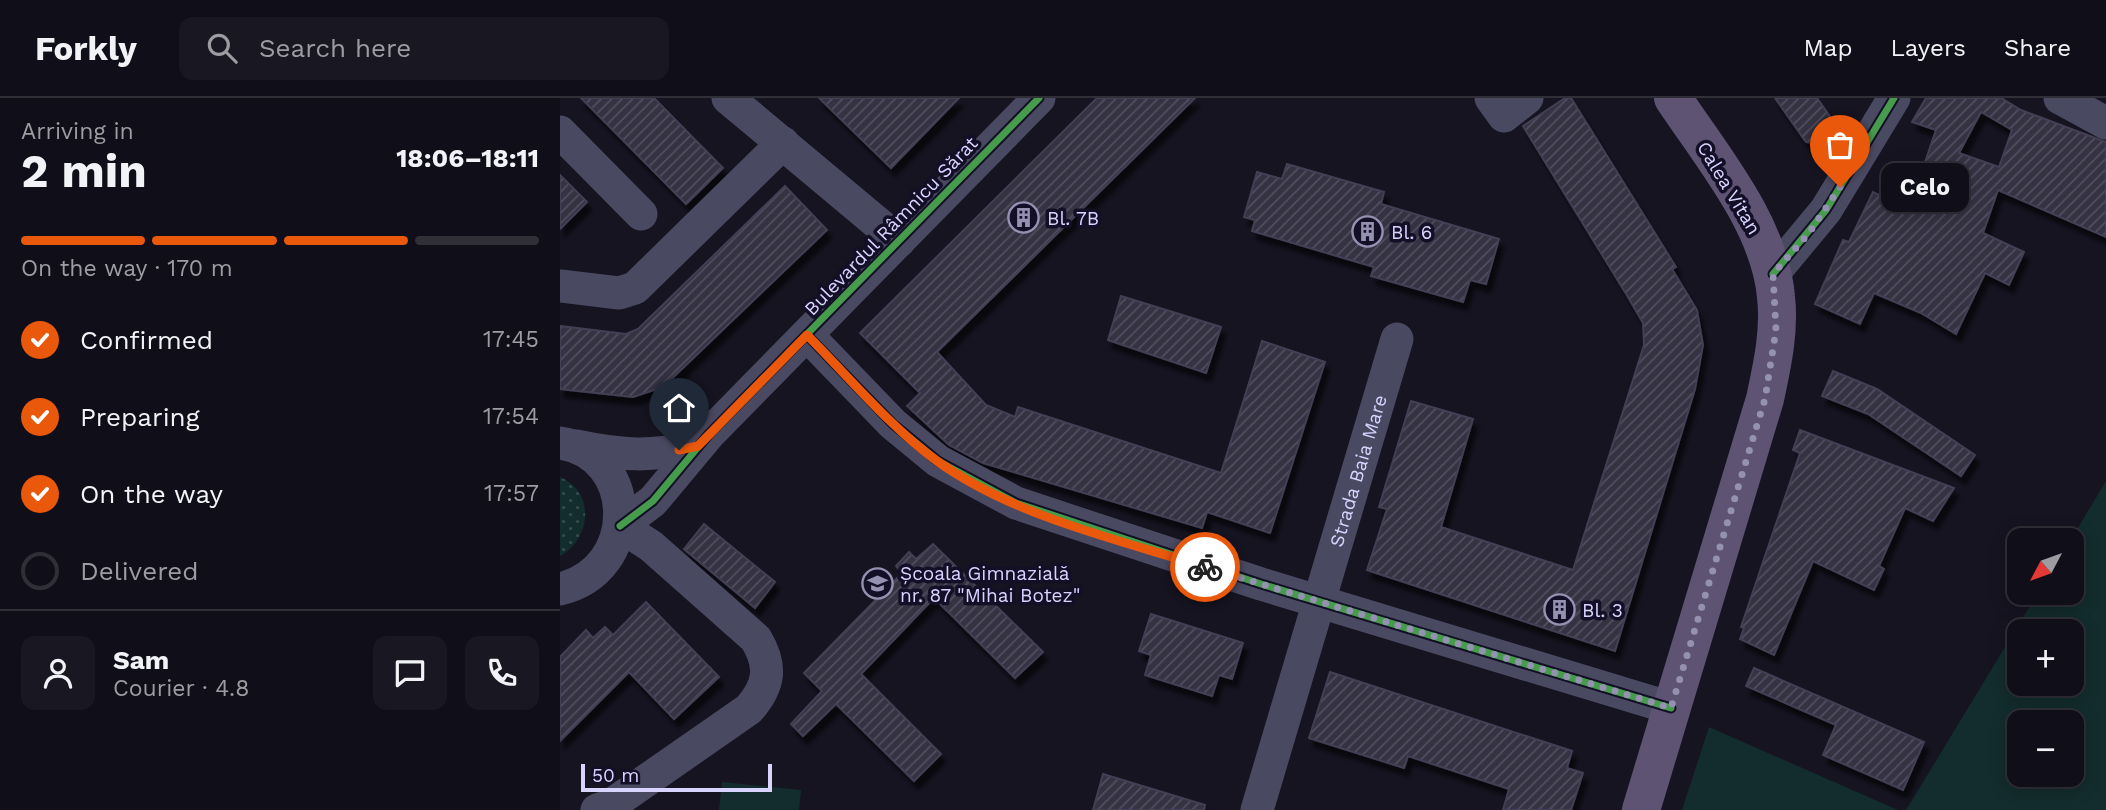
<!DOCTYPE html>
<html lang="en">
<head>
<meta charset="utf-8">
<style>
	body { margin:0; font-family:"Work Sans",sans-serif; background:#191822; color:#f1f3f6; height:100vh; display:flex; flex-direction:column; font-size:26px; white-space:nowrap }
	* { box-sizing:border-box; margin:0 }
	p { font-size:23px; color:#9c9ca2 }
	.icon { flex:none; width:38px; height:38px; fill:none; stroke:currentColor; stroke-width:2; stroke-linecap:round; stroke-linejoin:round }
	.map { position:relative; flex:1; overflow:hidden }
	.sheet { display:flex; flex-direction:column; background:#100f19; width:560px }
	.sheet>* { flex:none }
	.needle { width:46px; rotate:229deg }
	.fabs { position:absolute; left:1447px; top:430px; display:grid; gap:14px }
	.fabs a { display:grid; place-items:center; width:77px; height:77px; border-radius:14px; background:#100f19; box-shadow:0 4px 18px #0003,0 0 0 2px #302f38; font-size:35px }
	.scale { position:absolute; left:21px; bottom:18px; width:191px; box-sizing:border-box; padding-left:7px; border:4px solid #d9d4ff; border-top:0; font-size:19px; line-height:24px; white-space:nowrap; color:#d9d4ff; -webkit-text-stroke:5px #130f26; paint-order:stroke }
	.pin { position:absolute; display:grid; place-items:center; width:60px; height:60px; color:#fff; margin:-72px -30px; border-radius:50% 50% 50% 0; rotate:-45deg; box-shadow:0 0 7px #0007 }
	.pin .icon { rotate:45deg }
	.courier { position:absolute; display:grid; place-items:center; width:70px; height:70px; margin:-35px; border:5px solid #ea580c; border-radius:50%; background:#fff; color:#222; box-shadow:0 2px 9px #0007 }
	.bubble { position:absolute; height:49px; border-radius:14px; background:#100f19; box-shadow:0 4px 18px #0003,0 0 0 2px #302f38; font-size:23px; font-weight:700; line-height:49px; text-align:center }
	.summary em { font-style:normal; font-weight:700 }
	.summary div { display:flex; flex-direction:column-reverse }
	.summary { display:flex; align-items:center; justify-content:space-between; height:119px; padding:0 21px }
	h1 { font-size:46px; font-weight:700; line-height:52px }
	.bar { display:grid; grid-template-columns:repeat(4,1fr); gap:10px 7px; align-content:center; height:84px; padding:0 21px }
	.bar i { height:9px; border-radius:5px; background:#302f38 }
	.bar .active { background:#ea580c }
	.bar p { grid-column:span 4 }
	.line { display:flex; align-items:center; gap:18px; padding:0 21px; border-top:2px solid #302f38 }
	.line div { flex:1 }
	.round { display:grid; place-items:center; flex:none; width:74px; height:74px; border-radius:14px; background:#191822 }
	ol { padding:0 21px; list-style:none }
	li { display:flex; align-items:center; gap:21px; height:77px }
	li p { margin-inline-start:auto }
	li .icon { padding:7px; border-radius:50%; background:#ea580c; color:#fff; stroke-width:4 }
	li:last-child { color:#9c9ca2 }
	li i { width:38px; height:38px; border:4px solid #302f38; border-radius:50% }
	header { display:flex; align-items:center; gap:42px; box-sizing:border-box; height:98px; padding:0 35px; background:#100f19; border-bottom:2px solid #302f38 }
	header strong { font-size:33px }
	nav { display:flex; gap:38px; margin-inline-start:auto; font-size:24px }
	.search { width:490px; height:63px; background:#191822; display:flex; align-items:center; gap:18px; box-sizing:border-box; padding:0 24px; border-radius:14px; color:#9c9ca2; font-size:26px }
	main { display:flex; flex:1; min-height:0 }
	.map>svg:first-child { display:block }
	.grass { fill:url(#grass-dots) }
	.pitch { fill:#132c2d; fill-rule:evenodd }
	.building { fill:url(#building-hatch); stroke:#433f54; stroke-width:2; fill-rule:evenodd; filter:url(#shadow) }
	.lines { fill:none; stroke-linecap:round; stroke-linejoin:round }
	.minor { stroke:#4a4962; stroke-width:33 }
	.major { stroke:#5e5373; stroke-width:38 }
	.cycleway-casing { stroke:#130f26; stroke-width:11 }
	.cycleway { stroke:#469c4c; stroke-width:7 }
	.done { stroke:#9591b1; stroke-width:7; stroke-dasharray:0 12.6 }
	.route { stroke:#ea580c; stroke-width:9 }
	.labels { text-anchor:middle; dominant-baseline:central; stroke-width:7; stroke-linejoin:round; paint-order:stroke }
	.street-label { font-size:19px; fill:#d9d4ff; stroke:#130f26 }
	.poi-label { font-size:19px; fill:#d9d4ff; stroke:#130f26; text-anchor:start }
</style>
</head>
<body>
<header>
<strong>Forkly</strong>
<div class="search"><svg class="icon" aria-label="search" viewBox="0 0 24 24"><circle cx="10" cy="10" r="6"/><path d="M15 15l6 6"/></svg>Search here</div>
<nav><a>Map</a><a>Layers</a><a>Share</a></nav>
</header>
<main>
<section class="sheet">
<div class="summary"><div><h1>2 min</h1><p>Arriving in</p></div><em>18:06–18:11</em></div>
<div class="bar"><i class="active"></i><i class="active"></i><i class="active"></i><i></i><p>On the way · 170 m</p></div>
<ol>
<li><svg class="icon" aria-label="check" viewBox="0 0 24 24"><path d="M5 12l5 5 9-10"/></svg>Confirmed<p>17:45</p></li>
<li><svg class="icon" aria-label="check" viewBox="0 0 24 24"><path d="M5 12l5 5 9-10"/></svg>Preparing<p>17:54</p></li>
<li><svg class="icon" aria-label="check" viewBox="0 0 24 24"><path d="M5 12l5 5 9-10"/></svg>On the way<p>17:57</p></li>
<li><i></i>Delivered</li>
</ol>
<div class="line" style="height:126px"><a class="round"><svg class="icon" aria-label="person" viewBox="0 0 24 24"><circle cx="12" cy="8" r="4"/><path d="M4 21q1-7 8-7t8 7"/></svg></a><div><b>Sam</b><p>Courier · 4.8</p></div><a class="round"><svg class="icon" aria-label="chat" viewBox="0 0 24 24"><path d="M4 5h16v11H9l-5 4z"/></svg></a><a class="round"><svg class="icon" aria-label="phone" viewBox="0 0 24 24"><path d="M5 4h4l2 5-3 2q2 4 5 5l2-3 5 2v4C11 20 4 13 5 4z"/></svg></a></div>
</section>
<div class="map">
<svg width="1546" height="712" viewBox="0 0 1546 712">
	<defs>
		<pattern id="grass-dots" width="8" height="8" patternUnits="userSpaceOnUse" patternTransform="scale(1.75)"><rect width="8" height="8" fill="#132c2d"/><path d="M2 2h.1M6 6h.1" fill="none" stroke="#354a4c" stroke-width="1.8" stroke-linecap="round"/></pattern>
		<pattern id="building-hatch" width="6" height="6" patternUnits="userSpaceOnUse" patternTransform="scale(1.75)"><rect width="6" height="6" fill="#343243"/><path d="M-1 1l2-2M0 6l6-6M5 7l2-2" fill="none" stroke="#514f5f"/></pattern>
		<filter id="shadow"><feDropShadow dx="4.5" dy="8" stdDeviation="2" flood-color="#0009"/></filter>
	</defs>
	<rect width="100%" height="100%" fill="#161421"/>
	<path class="grass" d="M0,379C36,394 31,441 0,458Z"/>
	<g class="pitch">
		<path d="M1546,383V712H1346L1478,495H1512L1510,443ZM1460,534H1512V586H1460ZM1460,625H1512V677H1460Z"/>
		<polygon points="1149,629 1338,712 1122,712"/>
		<polygon points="162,684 241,692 239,712 159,712"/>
	</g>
	<g class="building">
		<polygon points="21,0 94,0 163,70 126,106"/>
		<polygon points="259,0 399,0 331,70"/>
		<polygon points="537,0 635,0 377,254 426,307 455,319 458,309 661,375 702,243 765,264 710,435 647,414 642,430 423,365 389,347 347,308 360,295 300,235"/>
		<polygon points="1005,0 1011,0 1116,169 1112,171 1137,212 1143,247 1135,291 1055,553 807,472 827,411 819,409 851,303 913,321 881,429 1013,472 1084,247 1083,225 1068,199 963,28"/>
		<polygon points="1215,0 1257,0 1281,34 1266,46 1246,44"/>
		<path d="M1366,0H1441L1461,12L1546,44V139L1438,92L1423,135L1464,154L1449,187L1425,175L1396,236L1361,215L1314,195L1300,226L1255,206L1283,142L1289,144L1313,94L1349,111L1376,32L1352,24ZM1421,14L1452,32L1439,69L1399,55Z"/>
		<polygon points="727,66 824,94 821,106 939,141 926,186 910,182 903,204 811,178 814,169 692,133 695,122 684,119 697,74 722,81"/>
		<polygon points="0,77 27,104 0,131"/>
		<polygon points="225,88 267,132 103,289 73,299 0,291 0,228 66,236 78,231"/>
		<polygon points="561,198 661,229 646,275 548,242"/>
		<polygon points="1273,273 1317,291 1415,357 1401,378 1308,316 1262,298"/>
		<polygon points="1240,332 1394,390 1373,423 1345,410 1319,468 1324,471 1314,492 1253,463 1214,557 1180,541 1184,530 1181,529 1240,355 1233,352"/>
		<polygon points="144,426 215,484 195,510 124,451"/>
		<polygon points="373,446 483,554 455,580 374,500 301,576 381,656 354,683 276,606 243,638 231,626 262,593 244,575 342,475 336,468 349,454 356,461"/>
		<polygon points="86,504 159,579 114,621 69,574 0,643 0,559 26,532 33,540 45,529 53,537"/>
		<polygon points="591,516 683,545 672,581 659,577 652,598 585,577 591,557 579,553"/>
		<polygon points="1194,570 1364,644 1343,692 1263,657 1276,627 1186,588"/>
		<polygon points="770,574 1012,653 1007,670 1023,675 1011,712 943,712 949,691 848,658 844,670 749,640"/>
		<polygon points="543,676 645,707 644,712 533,712"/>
	</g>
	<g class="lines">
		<g class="minor">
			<polyline points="168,0 339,143"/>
			<polyline points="931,0 944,18 967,0"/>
			<polyline points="1500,0 1546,25"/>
			<polyline points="0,34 81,116"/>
			<polyline points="1213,176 1266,112 1334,0"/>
			<polyline points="0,188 59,195 75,190 223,45"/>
			<polyline points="247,237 333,326 378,363 456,405 701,486 1111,610"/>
			<path d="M0,345C78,356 81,472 0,491"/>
			<path d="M16,348C63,358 92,359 138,348"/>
			<polyline points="60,428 93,403 149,336 479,0"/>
			<path d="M37,712L51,707L189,611C210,587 212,568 196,541L91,448L60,428"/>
			<path id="s1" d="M697,712L837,241"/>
		</g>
		<path class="major" d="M1081,712L1205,301C1212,268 1220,233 1216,199C1210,127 1152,59 1113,0"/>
		<defs>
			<g id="cycleway">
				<polyline points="1213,176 1266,112 1334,0"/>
				<polyline points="247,237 333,326 378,363 456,405 701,486 1111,610"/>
				<polyline points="60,428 93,403 149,336 479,0"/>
			</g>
		</defs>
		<use href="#cycleway" class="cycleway-casing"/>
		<use href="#cycleway" class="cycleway"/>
	</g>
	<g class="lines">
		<polyline class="done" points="645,469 1111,610 1205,301 1216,232 1213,176 1249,135 1280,89"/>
		<path class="route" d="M119,352L138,348L247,237C289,279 329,328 377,363C454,418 556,441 645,469"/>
	</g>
	<defs>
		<symbol id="building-ring" viewBox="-11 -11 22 22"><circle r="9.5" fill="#130f26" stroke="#9591b1" stroke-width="1.5"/><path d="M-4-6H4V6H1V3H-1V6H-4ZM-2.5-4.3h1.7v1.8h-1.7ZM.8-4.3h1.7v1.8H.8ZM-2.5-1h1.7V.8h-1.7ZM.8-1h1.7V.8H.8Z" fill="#9591b1"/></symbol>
		<symbol id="school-ring" viewBox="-11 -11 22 22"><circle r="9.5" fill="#130f26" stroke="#9591b1" stroke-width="1.5"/><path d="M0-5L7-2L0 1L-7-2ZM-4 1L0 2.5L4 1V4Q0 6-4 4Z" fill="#9591b1"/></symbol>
	</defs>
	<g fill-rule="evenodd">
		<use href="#building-ring" x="446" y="102" width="35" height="35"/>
		<use href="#building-ring" x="790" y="116" width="35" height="35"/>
		<use href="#school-ring" x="300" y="468" width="35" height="35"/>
		<use href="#building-ring" x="982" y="494" width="35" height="35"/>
	</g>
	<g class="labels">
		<g class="street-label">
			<text transform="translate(1169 90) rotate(59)">Calea Vitan</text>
			<text transform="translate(331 128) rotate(-46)">Bulevardul Râmnicu Sărat</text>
			<text stroke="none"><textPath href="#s1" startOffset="354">Strada Baia Mare</textPath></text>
		</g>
		<g class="poi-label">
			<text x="487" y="120">Bl. 7B</text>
			<text x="831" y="134">Bl. 6</text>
			<text x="340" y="475">Școala Gimnazială<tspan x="340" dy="22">nr. 87 "Mihai Botez"</tspan></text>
			<text x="1022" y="512">Bl. 3</text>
		</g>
	</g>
</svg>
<div class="fabs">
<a><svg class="needle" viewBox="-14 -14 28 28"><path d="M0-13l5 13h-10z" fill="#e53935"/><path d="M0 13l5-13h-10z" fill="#9c9ca2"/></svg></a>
<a>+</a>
<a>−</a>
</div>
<div class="scale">50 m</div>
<div class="pin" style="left:1280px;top:89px;background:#ea580c"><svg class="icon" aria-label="bag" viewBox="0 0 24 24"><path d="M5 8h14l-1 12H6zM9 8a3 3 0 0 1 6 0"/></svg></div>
<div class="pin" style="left:119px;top:352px;background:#1f2937"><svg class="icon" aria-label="home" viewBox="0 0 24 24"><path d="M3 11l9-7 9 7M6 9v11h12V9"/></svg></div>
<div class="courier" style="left:645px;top:469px"><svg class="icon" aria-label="bike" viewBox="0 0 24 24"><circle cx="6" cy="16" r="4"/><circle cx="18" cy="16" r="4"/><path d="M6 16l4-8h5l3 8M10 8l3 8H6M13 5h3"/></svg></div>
<div class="bubble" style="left:1321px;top:65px;width:88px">Celo</div>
</div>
</main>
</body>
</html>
